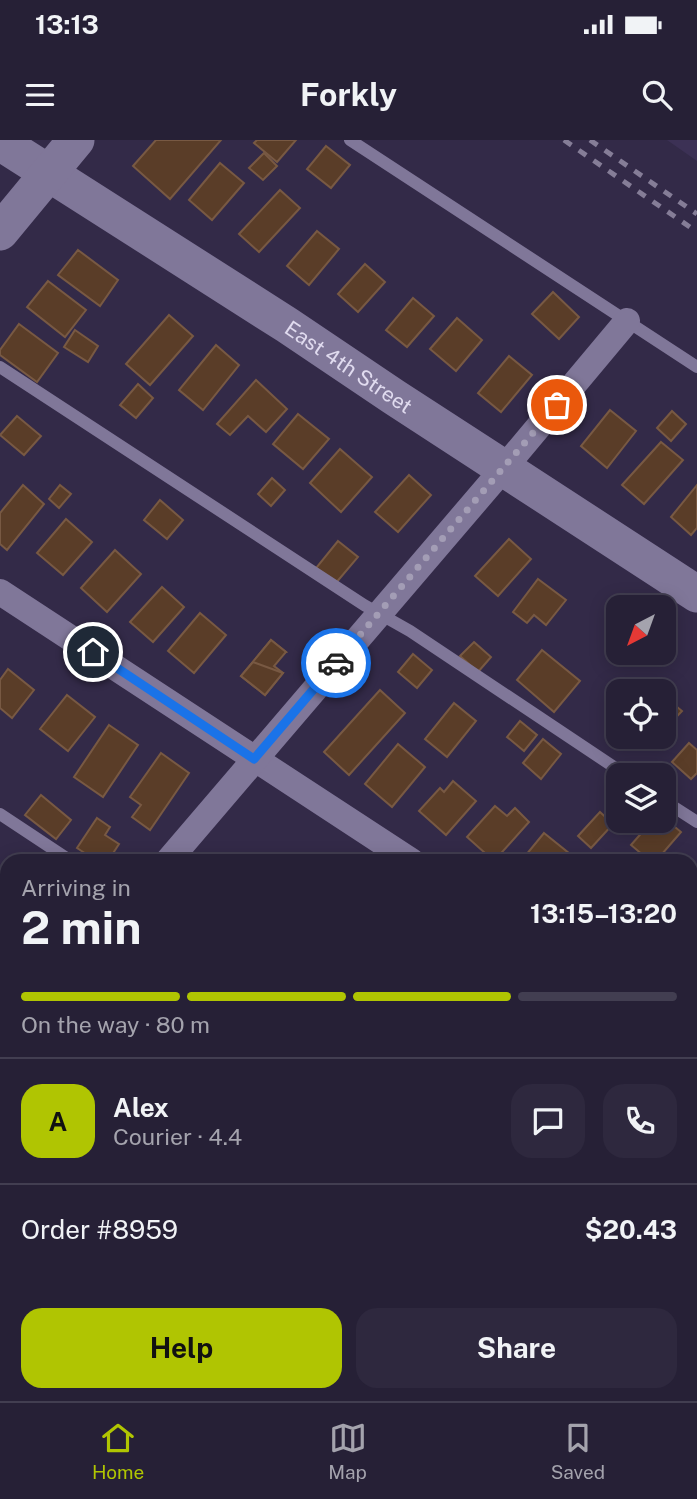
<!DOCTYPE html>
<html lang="en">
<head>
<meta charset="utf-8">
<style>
	body { margin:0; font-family:"Public Sans",sans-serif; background:#2e283e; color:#f1f3f6; height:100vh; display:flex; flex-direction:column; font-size:26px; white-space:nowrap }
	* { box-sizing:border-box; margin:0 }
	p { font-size:23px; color:#a4a3ad }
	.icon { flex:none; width:38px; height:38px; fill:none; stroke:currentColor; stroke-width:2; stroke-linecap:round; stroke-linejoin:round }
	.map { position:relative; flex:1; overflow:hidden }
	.panel { position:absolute; left:0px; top:714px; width:698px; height:548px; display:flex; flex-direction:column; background:#262036; border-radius:21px 21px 0 0; box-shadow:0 4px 18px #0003,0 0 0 2px #423e51 }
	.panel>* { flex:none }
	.needle { width:46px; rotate:221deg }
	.buttons { position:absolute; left:606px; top:455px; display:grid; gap:14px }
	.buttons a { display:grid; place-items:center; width:70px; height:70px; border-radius:14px; background:#262036; box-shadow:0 4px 18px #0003,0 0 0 2px #423e51; font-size:35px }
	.pin { position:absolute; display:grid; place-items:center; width:60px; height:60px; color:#fff; margin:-30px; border:4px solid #fff; border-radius:50%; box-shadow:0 2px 7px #0007 }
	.courier { position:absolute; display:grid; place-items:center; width:70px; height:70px; margin:-35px; border:5px solid #1a73e8; border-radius:50%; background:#fff; color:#222; box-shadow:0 2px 9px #0007 }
	.overview em { font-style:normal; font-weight:700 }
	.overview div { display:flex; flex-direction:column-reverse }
	.overview { display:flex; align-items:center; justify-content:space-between; height:119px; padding:0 21px }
	h1 { font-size:46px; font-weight:700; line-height:52px }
	.bar { display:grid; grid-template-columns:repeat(4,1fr); gap:10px 7px; align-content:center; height:84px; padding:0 21px }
	.bar i { height:9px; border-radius:5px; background:#423e51 }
	.bar .active { background:#b0c502 }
	.bar p { grid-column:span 4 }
	.line { display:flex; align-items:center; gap:18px; padding:0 21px; border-top:2px solid #423e51 }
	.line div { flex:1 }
	.round { display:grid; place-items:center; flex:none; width:74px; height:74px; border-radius:21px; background:#2e283e }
	.cta { display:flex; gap:14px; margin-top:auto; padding:14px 21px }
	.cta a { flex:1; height:80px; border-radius:21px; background:#b0c502; color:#111; font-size:28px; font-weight:700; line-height:80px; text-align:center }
	.cta a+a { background:#2e283e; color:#f1f3f6 }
	.status { display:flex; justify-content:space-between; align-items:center; height:49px; padding:0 35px; background:#262036; direction:ltr }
	.status svg { height:19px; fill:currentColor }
	header { display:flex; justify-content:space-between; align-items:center; height:91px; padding:0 21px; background:#262036; font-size:32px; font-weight:700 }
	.dock { display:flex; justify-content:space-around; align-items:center; height:98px; border-top:2px solid #423e51; background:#262036; font-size:19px; color:#a4a3ad }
	.dock a { display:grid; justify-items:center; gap:4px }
	.dock .active { color:#b0c502 }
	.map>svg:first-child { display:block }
	.built { fill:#3c3155 }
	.building { fill:#5a3d28; stroke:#785943; stroke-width:2 }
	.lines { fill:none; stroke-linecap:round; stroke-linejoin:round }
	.path { stroke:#8b849d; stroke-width:4.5; stroke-dasharray:2 5; stroke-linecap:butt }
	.lane { stroke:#807799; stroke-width:12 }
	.street { stroke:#807799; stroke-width:26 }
	.secondary { stroke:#807799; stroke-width:37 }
	.primary { stroke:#7f8455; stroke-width:38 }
	.rail { stroke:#857d97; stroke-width:5; stroke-dasharray:9 9; stroke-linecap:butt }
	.done { stroke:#a39db5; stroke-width:7; stroke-dasharray:0 12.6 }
	.route { stroke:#1a73e8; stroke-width:9 }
	.labels { text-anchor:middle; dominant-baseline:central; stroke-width:5; stroke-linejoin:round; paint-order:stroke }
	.street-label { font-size:21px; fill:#e0dbef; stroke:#29203d }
</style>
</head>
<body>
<div class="status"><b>13:13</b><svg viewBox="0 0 49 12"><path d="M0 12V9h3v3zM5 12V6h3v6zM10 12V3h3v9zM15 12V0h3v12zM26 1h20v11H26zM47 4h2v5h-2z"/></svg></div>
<header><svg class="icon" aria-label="menu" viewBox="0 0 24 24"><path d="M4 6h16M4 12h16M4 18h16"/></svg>Forkly<svg class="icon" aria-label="search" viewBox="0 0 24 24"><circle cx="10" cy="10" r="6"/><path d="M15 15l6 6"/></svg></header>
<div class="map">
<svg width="697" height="1261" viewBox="0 0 697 1261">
	<rect width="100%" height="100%" fill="#332a48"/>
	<g class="built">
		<polygon points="667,0 697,0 697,21"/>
		<polygon points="7,1184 7,1255 464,1255 474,1261 0,1261 0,1192"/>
	</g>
	<g class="building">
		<polygon points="156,0 221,0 170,59 133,26"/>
		<polygon points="257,0 296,0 277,22 254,3"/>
		<polygon points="326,6 350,25 331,48 307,29"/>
		<polygon points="264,13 277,26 263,40 249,28"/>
		<polygon points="220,23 244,43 212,80 189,60"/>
		<polygon points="280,50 300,68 259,112 239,94"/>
		<polygon points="317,91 339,109 309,145 287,126"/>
		<polygon points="78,110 118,140 100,166 58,135"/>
		<polygon points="365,124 385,142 358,172 338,154"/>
		<polygon points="48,141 86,170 65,197 27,167"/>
		<polygon points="553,152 579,177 559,199 532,174"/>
		<polygon points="413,158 434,176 407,207 386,190"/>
		<polygon points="169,175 193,196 150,245 126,224"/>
		<polygon points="457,178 482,200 456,231 430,209"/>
		<polygon points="19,184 58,213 37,242 0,215 0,210"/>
		<polygon points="75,190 98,206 88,222 64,207"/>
		<polygon points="216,205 239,225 203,270 179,250"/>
		<polygon points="509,216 532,235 501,272 478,253"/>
		<polygon points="256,240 287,269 266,292 248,276 230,295 217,284"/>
		<polygon points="138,244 153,258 136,278 120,265"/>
		<polygon points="610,270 636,291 607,328 581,306"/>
		<polygon points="672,271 686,284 671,301 657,288"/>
		<polygon points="298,274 329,299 303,329 273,304"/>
		<polygon points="17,276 41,296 24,315 0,295"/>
		<polygon points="661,302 683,320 644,364 622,345"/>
		<polygon points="340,309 372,337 341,372 310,343"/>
		<polygon points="409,335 431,355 398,392 375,372"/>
		<polygon points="272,338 285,350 271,366 258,354"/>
		<polygon points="23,345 44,364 7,410 0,404 0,373"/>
		<polygon points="60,345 71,354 59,368 49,359"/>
		<polygon points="697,345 697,388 691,395 671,377"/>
		<polygon points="160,360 183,380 167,399 144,380"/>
		<polygon points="66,379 92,402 63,435 37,413"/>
		<polygon points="509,399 531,419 498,456 475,436"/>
		<polygon points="338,401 358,417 335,444 316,428"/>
		<polygon points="115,410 141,434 107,472 81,448"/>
		<polygon points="538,439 566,460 546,485 534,475 527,483 513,472"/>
		<polygon points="162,447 184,467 153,502 130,482"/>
		<polygon points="200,473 226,495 194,533 168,511"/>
		<polygon points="271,500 286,512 253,522"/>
		<polygon points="271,500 286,512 274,526 283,533 265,555 241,536"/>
		<polygon points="474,502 491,517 478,532 460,516"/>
		<polygon points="542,510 580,541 554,572 517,540"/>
		<polygon points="413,514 432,530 417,548 398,532"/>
		<polygon points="253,522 283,533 265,555 241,536"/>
		<polygon points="8,529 34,550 12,578 0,568 0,540"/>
		<polygon points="380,550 405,573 349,635 324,612"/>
		<polygon points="67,555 95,577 68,611 40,589"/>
		<polygon points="665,557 682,571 663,591 663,559"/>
		<polygon points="454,563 476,581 447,617 425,599"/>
		<polygon points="520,581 537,595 524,611 507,597"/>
		<polygon points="109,585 138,605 103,657 74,637"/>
		<polygon points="638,597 659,597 649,607"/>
		<polygon points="543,599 561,614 541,639 523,623"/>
		<polygon points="689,603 697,610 697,633 691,639 672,622"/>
		<polygon points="398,604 425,627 392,667 365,644"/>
		<polygon points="161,613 189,633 150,690 132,677 141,665 130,657"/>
		<polygon points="453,641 476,661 446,695 419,671 440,648 444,652"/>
		<polygon points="41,655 71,680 56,699 25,675"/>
		<polygon points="495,666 507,676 515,668 529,682 494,721 467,697"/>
		<polygon points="600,672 613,684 591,708 578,696"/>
		<polygon points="663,677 681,692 656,721 650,721 631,705 652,681 663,681"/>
		<polygon points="97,678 110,687 105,695 119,704 108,721 97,721 77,708"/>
		<polygon points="544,693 570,714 564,721 521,721"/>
		<polygon points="691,776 697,780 697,831 691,838"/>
		<polygon points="7,788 7,823 0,817 0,796"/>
		<polygon points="697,986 697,1030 691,1025 691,993"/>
		<polygon points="697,1171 697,1197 691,1192 691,1178"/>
		<polygon points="697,1231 697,1261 673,1261 678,1255 691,1255 691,1238"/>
		<polygon points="7,1235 7,1255 243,1255 238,1261 0,1261 0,1243"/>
	</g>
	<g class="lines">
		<g class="path">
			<polyline points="0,1172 7,1178"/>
			<polyline points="250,1261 256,1255"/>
			<polyline points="299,1261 304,1255"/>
			<polyline points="399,1261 404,1255"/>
		</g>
		<g class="lane">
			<polyline points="350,0 697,227"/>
			<polyline points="0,227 364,465 410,491 626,635"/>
			<polyline points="663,660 697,682"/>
			<polyline points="0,674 71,721"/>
			<polyline points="691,1129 697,1133"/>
		</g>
		<g class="street">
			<polyline points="0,452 411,721"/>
			<polyline points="168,721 504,328 627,181"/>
			<polyline points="691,916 697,909"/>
			<polyline points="0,1129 7,1120"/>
		</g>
		<g class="secondary">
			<path id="s1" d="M0,2L287,185L394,257L697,454"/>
			<polyline points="0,92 76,0"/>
		</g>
		<g class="primary">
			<polyline points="0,900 7,904"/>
			<polyline points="538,1255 548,1261"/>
		</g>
		<g class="rail">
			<polyline points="564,0 697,92"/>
			<polyline points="590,0 697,74"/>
		</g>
	</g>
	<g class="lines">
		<polyline class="done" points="336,523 557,265"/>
		<polyline class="route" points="93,512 254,619 336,523"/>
	</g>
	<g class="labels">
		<g class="street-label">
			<text stroke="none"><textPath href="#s1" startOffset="415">East 4th Street</textPath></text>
		</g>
	</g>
</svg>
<div class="buttons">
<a><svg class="needle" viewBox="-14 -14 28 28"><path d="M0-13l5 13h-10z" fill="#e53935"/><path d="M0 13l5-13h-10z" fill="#a4a3ad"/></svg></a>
<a><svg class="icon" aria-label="locate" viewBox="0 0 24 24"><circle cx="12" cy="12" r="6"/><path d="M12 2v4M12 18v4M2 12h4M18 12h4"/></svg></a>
<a><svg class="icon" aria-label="layers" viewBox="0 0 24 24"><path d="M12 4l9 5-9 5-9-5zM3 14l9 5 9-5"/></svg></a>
</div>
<div class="pin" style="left:557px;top:265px;background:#ea580c"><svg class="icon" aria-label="bag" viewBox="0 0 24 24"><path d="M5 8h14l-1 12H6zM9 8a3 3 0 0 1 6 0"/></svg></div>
<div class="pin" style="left:93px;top:512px;background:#1f2937"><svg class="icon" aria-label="home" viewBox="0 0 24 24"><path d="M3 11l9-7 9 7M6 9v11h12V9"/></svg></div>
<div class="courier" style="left:336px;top:523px"><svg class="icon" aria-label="car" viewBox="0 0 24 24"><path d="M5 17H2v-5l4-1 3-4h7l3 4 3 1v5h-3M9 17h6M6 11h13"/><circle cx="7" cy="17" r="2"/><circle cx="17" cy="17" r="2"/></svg></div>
<section class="panel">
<div class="overview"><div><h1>2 min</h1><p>Arriving in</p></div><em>13:15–13:20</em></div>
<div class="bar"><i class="active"></i><i class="active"></i><i class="active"></i><i></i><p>On the way · 80 m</p></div>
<div class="line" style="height:126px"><b class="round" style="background:#b0c502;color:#111">A</b><div><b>Alex</b><p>Courier · 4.4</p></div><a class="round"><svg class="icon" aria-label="chat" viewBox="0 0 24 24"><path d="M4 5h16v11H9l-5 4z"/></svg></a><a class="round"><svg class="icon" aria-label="phone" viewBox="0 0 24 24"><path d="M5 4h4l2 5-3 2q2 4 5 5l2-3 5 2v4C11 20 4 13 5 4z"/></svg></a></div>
<div class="line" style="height:91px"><div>Order #8959</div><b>$20.43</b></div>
<div class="cta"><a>Help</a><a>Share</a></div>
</section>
</div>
<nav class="dock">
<a class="active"><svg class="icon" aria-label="home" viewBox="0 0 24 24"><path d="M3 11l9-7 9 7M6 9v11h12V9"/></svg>Home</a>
<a><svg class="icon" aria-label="map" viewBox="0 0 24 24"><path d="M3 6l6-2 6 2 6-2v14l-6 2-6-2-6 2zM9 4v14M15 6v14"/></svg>Map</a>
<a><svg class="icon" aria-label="saved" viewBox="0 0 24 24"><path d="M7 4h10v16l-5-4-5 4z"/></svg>Saved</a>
</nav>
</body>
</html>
